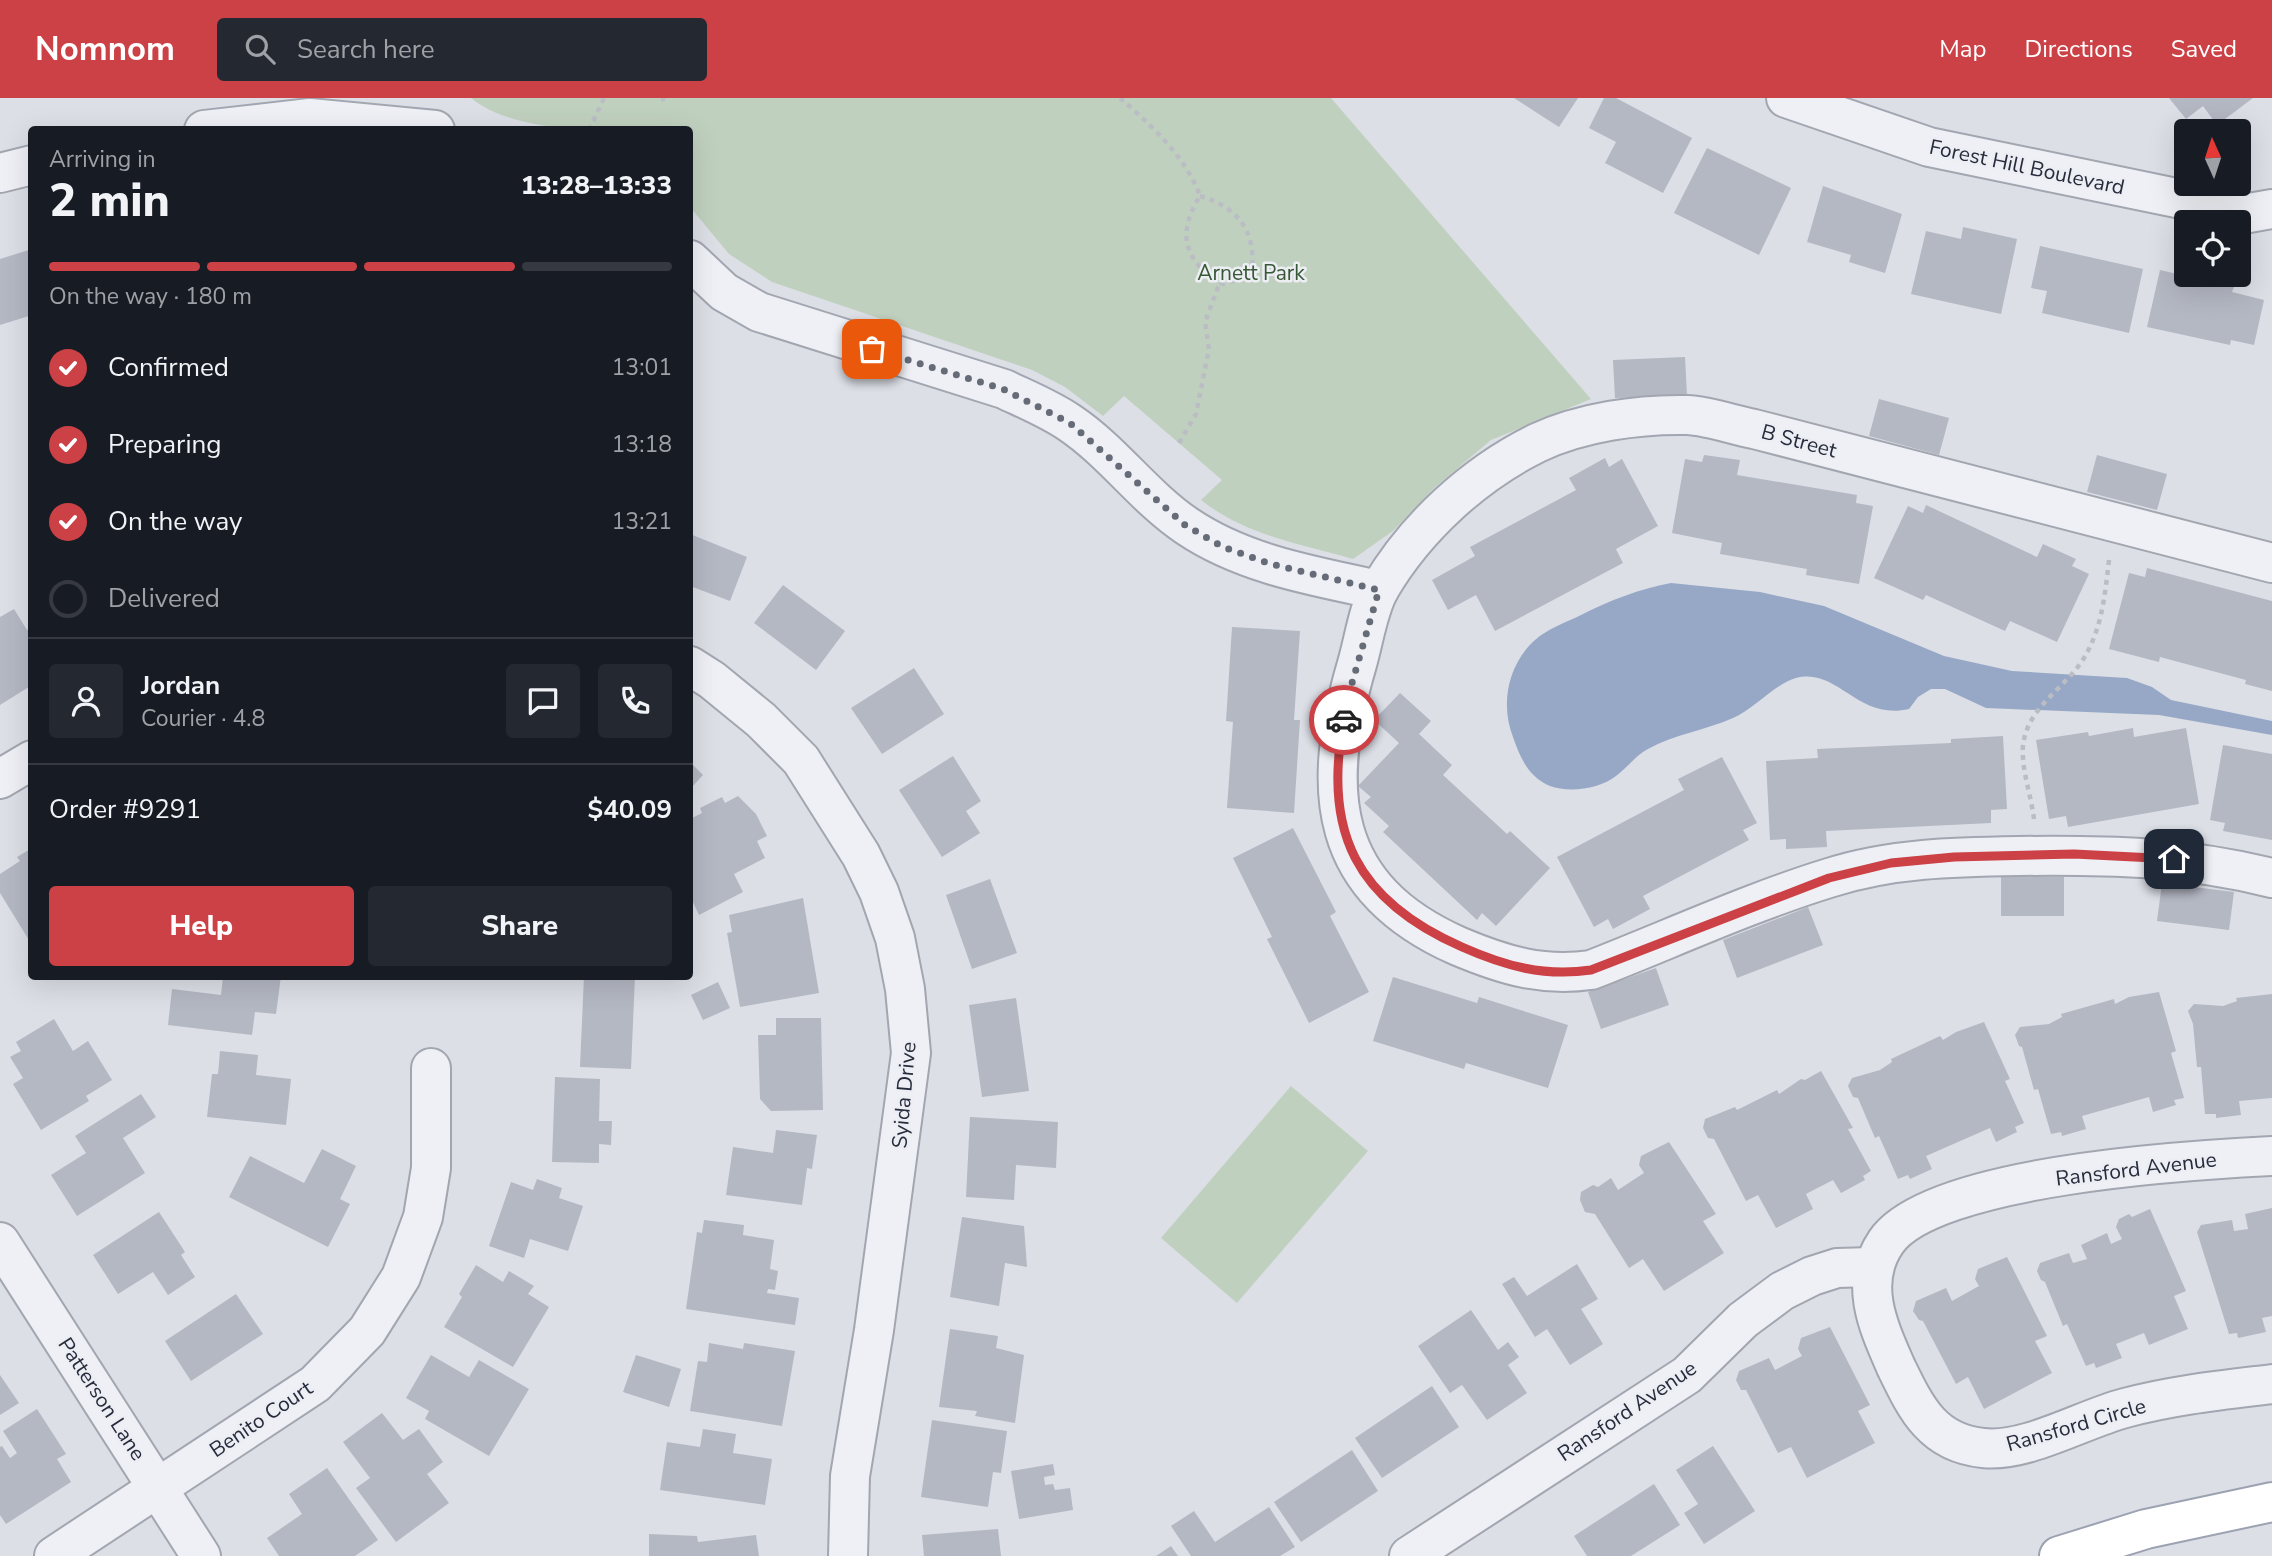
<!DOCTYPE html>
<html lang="en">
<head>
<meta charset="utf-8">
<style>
	body { margin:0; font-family:"Nunito Sans",sans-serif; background:#242831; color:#f1f3f6; height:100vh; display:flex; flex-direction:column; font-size:26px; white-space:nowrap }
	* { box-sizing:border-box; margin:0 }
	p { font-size:23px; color:#9ea1a6 }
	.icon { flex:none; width:38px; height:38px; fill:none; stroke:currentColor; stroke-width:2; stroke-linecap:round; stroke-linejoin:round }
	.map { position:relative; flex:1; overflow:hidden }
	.side { position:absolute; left:28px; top:28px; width:665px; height:854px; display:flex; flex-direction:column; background:#171b24; border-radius:7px; box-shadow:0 7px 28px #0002 }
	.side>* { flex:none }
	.needle { width:46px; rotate:357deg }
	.tools { position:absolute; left:2174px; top:21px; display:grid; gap:14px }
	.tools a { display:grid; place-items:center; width:77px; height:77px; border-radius:7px; background:#171b24; box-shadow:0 7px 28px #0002; font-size:35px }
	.pin { position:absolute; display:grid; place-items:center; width:60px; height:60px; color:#fff; margin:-30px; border-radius:14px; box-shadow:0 4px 10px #0006 }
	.courier { position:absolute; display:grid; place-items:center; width:70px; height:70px; margin:-35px; border:5px solid #cb4145; border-radius:50%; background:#fff; color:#222; box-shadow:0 2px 9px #0007 }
	.summary em { font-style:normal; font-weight:800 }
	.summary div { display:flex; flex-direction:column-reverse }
	.summary { display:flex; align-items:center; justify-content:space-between; height:119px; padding:0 21px }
	h1 { font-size:46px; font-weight:800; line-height:52px }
	.bar { display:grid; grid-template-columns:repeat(4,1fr); gap:10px 7px; align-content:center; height:84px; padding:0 21px }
	.bar i { height:9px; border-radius:5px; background:#363941 }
	.bar .active { background:#cb4145 }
	.bar p { grid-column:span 4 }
	.line { display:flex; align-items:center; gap:18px; padding:0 21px; border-top:2px solid #363941 }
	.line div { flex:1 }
	.round { display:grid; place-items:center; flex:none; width:74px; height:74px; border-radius:7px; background:#242831 }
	ol { padding:0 21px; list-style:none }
	li { display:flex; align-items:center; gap:21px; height:77px }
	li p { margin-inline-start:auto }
	li .icon { padding:7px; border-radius:50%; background:#cb4145; color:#fff; stroke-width:4 }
	li:last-child { color:#9ea1a6 }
	li i { width:38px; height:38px; border:4px solid #363941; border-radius:50% }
	.action { display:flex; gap:14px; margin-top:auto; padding:14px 21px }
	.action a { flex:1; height:80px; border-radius:7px; background:#cb4145; color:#fff; font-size:28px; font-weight:800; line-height:80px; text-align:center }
	.action a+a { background:#242831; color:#f1f3f6 }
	header { display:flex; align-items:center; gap:42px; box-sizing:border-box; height:98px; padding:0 35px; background:#cb4145; color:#fff }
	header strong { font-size:33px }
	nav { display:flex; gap:38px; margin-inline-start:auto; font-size:24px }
	.search { width:490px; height:63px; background:#242831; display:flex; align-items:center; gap:18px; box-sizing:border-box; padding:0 24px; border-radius:7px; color:#9ea1a6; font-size:26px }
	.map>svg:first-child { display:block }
	.green { fill:#c0d0be }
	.water { fill:#97a8c6 }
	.building { fill:#b4b8c3 }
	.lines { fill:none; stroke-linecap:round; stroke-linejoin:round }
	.minor-casing { stroke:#a2a6b0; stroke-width:42 }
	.tertiary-casing { stroke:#a2a6b0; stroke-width:42 }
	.primary-casing { stroke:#9ca2b2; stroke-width:42 }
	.path { stroke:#bbbdc5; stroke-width:4.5; stroke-dasharray:5 5; stroke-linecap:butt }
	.minor { stroke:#eff0f5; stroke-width:38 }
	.tertiary { stroke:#eff0f5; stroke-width:38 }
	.primary { stroke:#fff; stroke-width:38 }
	.done { stroke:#666b78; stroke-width:7; stroke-dasharray:0 12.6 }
	.route { stroke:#cb4145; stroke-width:9 }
	.labels { text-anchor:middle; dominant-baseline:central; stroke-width:5; stroke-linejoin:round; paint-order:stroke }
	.street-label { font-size:21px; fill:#262c3c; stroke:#eceef4 }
	.park-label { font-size:21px; fill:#365834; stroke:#eceef4 }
</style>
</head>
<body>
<header>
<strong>Nomnom</strong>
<div class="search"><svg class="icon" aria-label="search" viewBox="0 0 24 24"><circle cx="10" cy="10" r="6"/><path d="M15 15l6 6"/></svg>Search here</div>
<nav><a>Map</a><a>Directions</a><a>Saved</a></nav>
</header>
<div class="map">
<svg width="2272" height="1458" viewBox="0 0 2272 1458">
	<rect width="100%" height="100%" fill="#dcdfe6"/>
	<g class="green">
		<path d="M471,0H1331L1591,301L1491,342L1433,391L1393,433L1353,461C1300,446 1245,437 1201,402L1222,382L1124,298L1103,318L1065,289L1032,272L772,184L729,156L690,109V32C629,32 519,40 471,0Z"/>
		<polygon points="1291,988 1368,1053 1237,1205 1161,1140"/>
	</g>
	<path class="water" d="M1671,485L1760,494L1824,508L1944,558L2012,573L2127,580L2152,589L2171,602L2272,623V637L2159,617L1986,610L1945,591H1931L1918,599L1909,611C1857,623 1838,569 1796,580C1776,585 1753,612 1733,620C1706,632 1675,636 1648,651C1636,657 1627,670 1616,678C1600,691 1569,695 1550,688C1528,679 1520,659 1513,639C1500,606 1508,566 1535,542C1547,531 1567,524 1581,517C1611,502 1639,491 1671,485Z"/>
	<g class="building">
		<polygon points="1514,0 1578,0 1559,29"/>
		<polygon points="1604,0 1616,0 1692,40 1663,95 1605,65 1616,44 1589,30"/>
		<polygon points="2169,0 2253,0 2217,27 2203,8 2186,21"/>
		<polygon points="1707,50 1791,90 1759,157 1674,115"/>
		<polygon points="1823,88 1902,116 1885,175 1849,164 1851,157 1807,144"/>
		<polygon points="1963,129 2017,141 2001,216 1911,196 1926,133 1961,141"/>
		<polygon points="2040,148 2143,171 2129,235 2042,215 2047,193 2031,190"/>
		<polygon points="32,151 32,217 0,227 0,161"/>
		<polygon points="2160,172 2234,189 2232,194 2264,202 2254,247 2231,242 2230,247 2147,229"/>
		<polygon points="1685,259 1687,298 1615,300 1613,262"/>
		<polygon points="1879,301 1949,320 1939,357 1869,338"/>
		<polygon points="1704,357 1740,362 1737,377 1857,397 1856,405 1873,408 1859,486 1806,477 1807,471 1720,456 1722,445 1672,435 1685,361 1702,364"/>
		<polygon points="2097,357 2167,376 2157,412 2087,394"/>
		<polygon points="1605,360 1609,369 1622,361 1658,428 1616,451 1623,465 1495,533 1476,497 1448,512 1432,482 1475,458 1470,449 1576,392 1569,380"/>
		<polygon points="1926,407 2037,459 2043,446 2076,461 2072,468 2089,476 2057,544 2010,523 2005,533 1926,497 1923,502 1874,480 1908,408 1923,415"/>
		<polygon points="690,436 747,459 730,503 690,488"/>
		<polygon points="2147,470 2272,503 2272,593 2245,586 2246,582 2160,559 2159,564 2109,551 2129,475 2145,479"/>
		<polygon points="783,487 845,533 816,572 754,525"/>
		<polygon points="14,511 27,532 30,530 32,533 32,587 0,607 0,519"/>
		<polygon points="1232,529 1300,533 1294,622 1300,622 1294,715 1227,710 1233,624 1226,623"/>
		<polygon points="914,570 944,616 882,656 851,610"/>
		<polygon points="1400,595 1431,623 1419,636 1452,667 1443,677 1507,736 1510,733 1550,770 1496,828 1482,815 1477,822 1383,734 1389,728 1364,705 1371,699 1358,688 1399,645 1374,622"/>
		<polygon points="2133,630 2134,639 2186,630 2199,706 2068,729 2066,718 2049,721 2036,642 2088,634 2089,638"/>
		<polygon points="2003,638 2007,711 1991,712 1991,725 1826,733 1827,749 1786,751 1786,741 1770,742 1766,663 1818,660 1817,651 1951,645 1951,641"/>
		<polygon points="2223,647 2272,656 2272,742 2223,733 2225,725 2210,722"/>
		<polygon points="953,658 981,703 966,713 980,735 942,759 899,692"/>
		<polygon points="1722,659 1757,725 1743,732 1749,742 1643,798 1650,811 1613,831 1608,821 1594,829 1557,759 1684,692 1678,681"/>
		<polygon points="690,664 703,677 690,691"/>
		<polygon points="738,698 756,716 767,738 757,743 765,760 734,776 743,794 699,817 690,798 690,721 702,715 700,710 722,699 725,705"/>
		<polygon points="1293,730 1336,814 1330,818 1369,894 1309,925 1267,841 1272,839 1233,760"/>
		<polygon points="32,750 32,847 0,795 0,776 20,763 17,759"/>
		<polygon points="2001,778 2064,779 2064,818 2001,818"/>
		<polygon points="990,781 1017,855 972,871 946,797"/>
		<polygon points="2162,785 2234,794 2229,832 2157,823"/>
		<polygon points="803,800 819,895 740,909 727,835 732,834 729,817"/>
		<polygon points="1808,809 1823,847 1737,880 1723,842"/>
		<polygon points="1656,870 1669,907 1601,931 1588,894"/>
		<polygon points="223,878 281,878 276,916 255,914 252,937 168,927 172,891 221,897"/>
		<polygon points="584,878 635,878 631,971 580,969"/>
		<polygon points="1393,879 1477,905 1479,899 1568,927 1548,990 1466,965 1464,971 1373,943"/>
		<polygon points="718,884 730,910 703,922 691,897"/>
		<polygon points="2159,894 2176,953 2171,955 2184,1000 2174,1002 2176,1007 2153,1014 2149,999 2082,1018 2086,1031 2062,1038 2061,1034 2051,1036 2038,991 2034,992 2022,949 2019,948 2015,937 2020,929 2049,926 2062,919 2061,916 2114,901 2115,906 2129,899"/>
		<polygon points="2272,896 2272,1000 2239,1003 2241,1017 2216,1020 2216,1016 2205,1016 2201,969 2197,969 2193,926 2188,913 2194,906 2223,908 2237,903 2236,900"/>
		<polygon points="1016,900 1029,993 982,999 969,907"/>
		<polygon points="776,920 821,920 823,1012 771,1013 760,1001 758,937 776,937"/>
		<polygon points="54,921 73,953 88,943 112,982 86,998 89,1003 41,1032 13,986 23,980 10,959 21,953 16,944"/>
		<polygon points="1984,924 2010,981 2005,983 2024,1025 2015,1029 2017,1034 1996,1044 1990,1030 1926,1058 1932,1071 1910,1081 1908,1077 1898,1081 1879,1038 1875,1040 1858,1000 1853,999 1848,988 1852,980 1880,972 1892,964 1891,961 1940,938 1943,942 1956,934"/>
		<polygon points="220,953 258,957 256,977 291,981 286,1027 207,1019 212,976 218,976"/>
		<polygon points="1821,973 1853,1030 1848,1031 1871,1073 1863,1078 1865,1082 1841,1095 1833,1082 1806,1096 1813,1111 1776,1130 1758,1097 1746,1103 1714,1041 1708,1040 1703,1030 1705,1021 1735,1009 1737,1012 1777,992 1779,996 1801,981 1805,982"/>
		<polygon points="555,979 600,981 599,1023 612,1023 611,1047 599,1046 599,1065 552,1064"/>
		<polygon points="141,996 156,1019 123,1040 145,1075 77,1118 51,1077 86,1055 75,1038"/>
		<polygon points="970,1019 1058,1024 1056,1070 1016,1067 1014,1102 966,1099"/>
		<polygon points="776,1032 817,1037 812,1071 807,1070 802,1107 726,1097 733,1049 773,1055"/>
		<polygon points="1669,1044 1716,1116 1703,1123 1724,1155 1664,1193 1643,1161 1629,1170 1595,1116 1585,1114 1580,1102 1581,1094 1593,1087 1598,1089 1611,1080 1618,1092 1644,1075 1639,1067 1641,1058"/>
		<polygon points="322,1051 356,1068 340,1101 350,1106 328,1149 229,1099 250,1058 304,1085"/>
		<polygon points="537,1081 562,1090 559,1100 583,1108 568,1153 530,1141 524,1160 489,1148 511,1084 533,1092"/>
		<polygon points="2272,1110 2272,1218 2262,1220 2266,1234 2238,1240 2237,1235 2229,1236 2197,1134 2201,1127 2232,1122 2234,1133 2248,1131 2245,1116"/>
		<polygon points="2150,1111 2186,1193 2174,1198 2188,1231 2149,1247 2144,1235 2116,1246 2122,1260 2096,1270 2094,1265 2086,1268 2067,1226 2063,1228 2045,1184 2041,1182 2037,1173 2040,1165 2069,1155 2073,1165 2087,1161 2081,1147 2107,1135 2111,1146 2122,1141 2116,1129 2119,1121 2129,1116 2132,1119"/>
		<polygon points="159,1114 185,1154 181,1157 195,1179 168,1197 153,1174 118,1196 93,1157"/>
		<polygon points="962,1119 1024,1128 1027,1169 1005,1165 999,1208 950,1199"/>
		<polygon points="704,1122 744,1127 743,1137 774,1142 770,1171 778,1173 775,1192 768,1191 767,1195 799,1200 795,1227 686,1211 697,1134 702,1135"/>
		<polygon points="2007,1159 2047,1238 2035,1243 2052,1275 1984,1311 1968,1279 1956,1286 1923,1223 1919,1222 1913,1213 1916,1203 1946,1190 1952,1203 1979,1188 1975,1181 1978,1171"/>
		<polygon points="1577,1166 1598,1201 1581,1211 1603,1246 1570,1267 1547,1231 1535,1239 1502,1186 1514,1179 1527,1198"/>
		<polygon points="476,1167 503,1184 509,1173 534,1188 528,1196 549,1209 513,1269 444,1229 462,1199 459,1196"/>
		<polygon points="236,1196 263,1236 191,1283 165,1243"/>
		<polygon points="1471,1212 1498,1252 1508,1244 1519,1259 1508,1267 1527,1295 1487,1322 1462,1287 1450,1295 1418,1248"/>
		<polygon points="1830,1229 1870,1307 1858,1313 1875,1345 1807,1380 1791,1349 1778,1355 1746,1292 1741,1292 1736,1282 1739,1273 1769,1260 1775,1272 1802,1258 1798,1251 1801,1240"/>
		<polygon points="950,1231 998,1238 996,1250 1024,1257 1015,1325 975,1318 977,1313 939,1309"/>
		<polygon points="709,1245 743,1251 744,1245 795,1253 782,1328 690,1313 698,1263 707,1264"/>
		<polygon points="431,1257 469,1279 479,1262 529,1291 489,1358 425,1321 429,1313 406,1300"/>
		<polygon points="636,1257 681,1271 669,1309 623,1294"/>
		<polygon points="0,1277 19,1305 0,1317"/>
		<polygon points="1432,1288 1459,1329 1382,1380 1355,1340"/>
		<polygon points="37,1311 66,1356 57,1361 71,1384 6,1426 0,1417 0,1349 2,1348 10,1360 17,1355 3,1333"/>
		<polygon points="382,1315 403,1342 419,1331 443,1364 427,1376 449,1405 396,1444 356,1390 370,1380 343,1344"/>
		<polygon points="932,1322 1007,1333 1001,1375 993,1374 988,1409 921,1399"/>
		<polygon points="703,1331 736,1336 733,1355 772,1361 765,1407 660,1392 667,1344 700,1349"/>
		<polygon points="1713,1348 1755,1413 1704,1446 1684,1415 1698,1406 1676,1372"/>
		<polygon points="1352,1352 1378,1393 1301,1444 1274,1404"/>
		<polygon points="1053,1366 1055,1377 1044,1379 1045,1387 1053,1386 1055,1392 1070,1390 1073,1412 1019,1421 1011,1373"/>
		<polygon points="327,1370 378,1442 355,1458 279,1458 267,1440 302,1416 289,1396"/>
		<polygon points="1654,1386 1680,1427 1631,1458 1587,1458 1574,1438"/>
		<polygon points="1269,1409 1295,1449 1280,1458 1191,1458 1171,1428 1194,1413 1215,1444"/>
		<polygon points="998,1431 1001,1458 924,1458 922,1437"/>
		<polygon points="649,1436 697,1438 698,1444 756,1437 759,1458 649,1458"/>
		<polygon points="1171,1448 1178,1458 1156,1458"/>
	</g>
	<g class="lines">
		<defs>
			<g id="minor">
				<polyline points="1786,0 1929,49 2249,115 2272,111"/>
				<polyline points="204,32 310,20 435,32"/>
				<polyline points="0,75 32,67"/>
				<path d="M690,162L724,194L759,214L1004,291C1025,301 1050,311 1070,325C1113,354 1144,399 1187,428C1243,466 1313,478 1379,492"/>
				<path d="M2272,465L1754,331C1733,327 1709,318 1687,317C1639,316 1581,324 1537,345C1474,376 1416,429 1380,490C1368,511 1364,542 1357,566C1320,692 1327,790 1458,848C1503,867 1542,879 1591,872C1668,842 1751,804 1829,780C1891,760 1955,759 2019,758C2110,757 2183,758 2272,780"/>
				<polyline points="690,568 712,582 761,622 801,662 861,757 879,794 895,840 905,891 911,955 874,1232 850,1378 848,1458"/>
				<polyline points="0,681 32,662"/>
				<path d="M2272,1058C2192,1062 1931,1077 1886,1144C1858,1185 1878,1228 1896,1269C1916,1310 1932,1345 1983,1350C2026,1355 2083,1321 2125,1310C2173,1297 2223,1292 2272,1286"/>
				<polyline points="54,1458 315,1286 367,1233 401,1179 423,1119 431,1070 431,970"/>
				<polyline points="1409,1458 1687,1277 1743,1222 1782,1193 1812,1178 1837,1170 1873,1169"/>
			</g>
			<polyline id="tertiary" points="0,1144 201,1458"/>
			<polyline id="primary" points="2059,1458 2146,1431 2272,1404"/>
		</defs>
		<use href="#minor" class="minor-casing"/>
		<use href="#tertiary" class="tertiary-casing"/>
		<use href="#primary" class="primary-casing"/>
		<g class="path">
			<polyline points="662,0 664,3"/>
			<path d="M1120,0C1151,27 1186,59 1200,98"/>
			<polyline points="589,32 604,0"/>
			<path d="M1200,98C1235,108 1256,131 1252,170L1239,181L1223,186C1184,164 1176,136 1200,98Z"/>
			<polyline points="1179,345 1196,316 1209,251 1205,224 1220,184"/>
			<path d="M2034,721C2031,697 2021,670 2023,647C2028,608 2065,591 2084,560C2102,530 2105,497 2109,462"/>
		</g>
		<use href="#minor" class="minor"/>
		<use href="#tertiary" class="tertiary"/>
		<use href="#primary" class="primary"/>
	</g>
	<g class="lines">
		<polyline class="done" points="872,251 1003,291 1070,325 1185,427 1223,449 1271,466 1379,492 1352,585 1344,622"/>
		<path class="route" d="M1344,622C1322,734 1357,803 1462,849C1505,868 1544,879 1591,872L1829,780L1891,765L1954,759L2074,756L2174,761"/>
	</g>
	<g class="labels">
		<g class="street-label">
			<text transform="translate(2027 69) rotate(12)">Forest Hill Boulevard</text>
			<text transform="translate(1799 343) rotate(15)">B Street</text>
			<text transform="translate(904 997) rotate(-85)">Syida Drive</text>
			<text transform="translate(2136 1071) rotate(-7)">Ransford Avenue</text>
			<text transform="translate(102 1301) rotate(57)">Patterson Lane</text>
			<text transform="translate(1627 1313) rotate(-34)">Ransford Avenue</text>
			<text transform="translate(261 1321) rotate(-34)">Benito Court</text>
			<text transform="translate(2076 1327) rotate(-16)">Ransford Circle</text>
		</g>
		<g class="park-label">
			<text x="1251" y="175">Arnett Park</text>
		</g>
	</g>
</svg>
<div class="tools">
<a><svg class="needle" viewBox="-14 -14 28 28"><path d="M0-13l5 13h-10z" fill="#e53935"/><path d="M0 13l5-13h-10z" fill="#9ea1a6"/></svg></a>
<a><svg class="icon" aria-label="locate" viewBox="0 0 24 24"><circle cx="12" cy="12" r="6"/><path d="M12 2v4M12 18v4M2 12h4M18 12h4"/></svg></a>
</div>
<div class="pin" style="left:872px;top:251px;background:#ea580c"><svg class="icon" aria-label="bag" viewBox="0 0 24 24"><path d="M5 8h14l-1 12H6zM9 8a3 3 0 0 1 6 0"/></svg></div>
<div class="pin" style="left:2174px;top:761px;background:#1f2937"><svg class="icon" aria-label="home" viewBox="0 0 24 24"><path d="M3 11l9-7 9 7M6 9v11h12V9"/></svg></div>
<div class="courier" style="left:1344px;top:622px"><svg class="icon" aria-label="car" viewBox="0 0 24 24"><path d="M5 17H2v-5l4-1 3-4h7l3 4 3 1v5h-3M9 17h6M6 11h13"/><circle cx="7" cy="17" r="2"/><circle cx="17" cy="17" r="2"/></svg></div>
<section class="side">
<div class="summary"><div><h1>2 min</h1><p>Arriving in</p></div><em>13:28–13:33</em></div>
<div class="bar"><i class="active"></i><i class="active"></i><i class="active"></i><i></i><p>On the way · 180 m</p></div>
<ol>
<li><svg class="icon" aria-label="check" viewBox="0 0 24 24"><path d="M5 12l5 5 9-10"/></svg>Confirmed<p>13:01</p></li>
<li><svg class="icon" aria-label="check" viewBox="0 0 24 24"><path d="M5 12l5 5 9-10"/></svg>Preparing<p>13:18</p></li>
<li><svg class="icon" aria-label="check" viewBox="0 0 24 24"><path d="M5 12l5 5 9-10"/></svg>On the way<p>13:21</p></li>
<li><i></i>Delivered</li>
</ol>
<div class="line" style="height:126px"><a class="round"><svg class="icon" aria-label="person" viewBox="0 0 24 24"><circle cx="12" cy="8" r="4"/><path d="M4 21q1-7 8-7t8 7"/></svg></a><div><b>Jordan</b><p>Courier · 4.8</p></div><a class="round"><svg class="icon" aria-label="chat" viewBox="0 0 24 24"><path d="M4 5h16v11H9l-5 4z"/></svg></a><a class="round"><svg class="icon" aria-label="phone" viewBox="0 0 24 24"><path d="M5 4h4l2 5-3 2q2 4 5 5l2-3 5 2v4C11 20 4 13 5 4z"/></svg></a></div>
<div class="line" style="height:91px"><div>Order #9291</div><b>$40.09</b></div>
<div class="action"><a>Help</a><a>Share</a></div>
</section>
</div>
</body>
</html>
